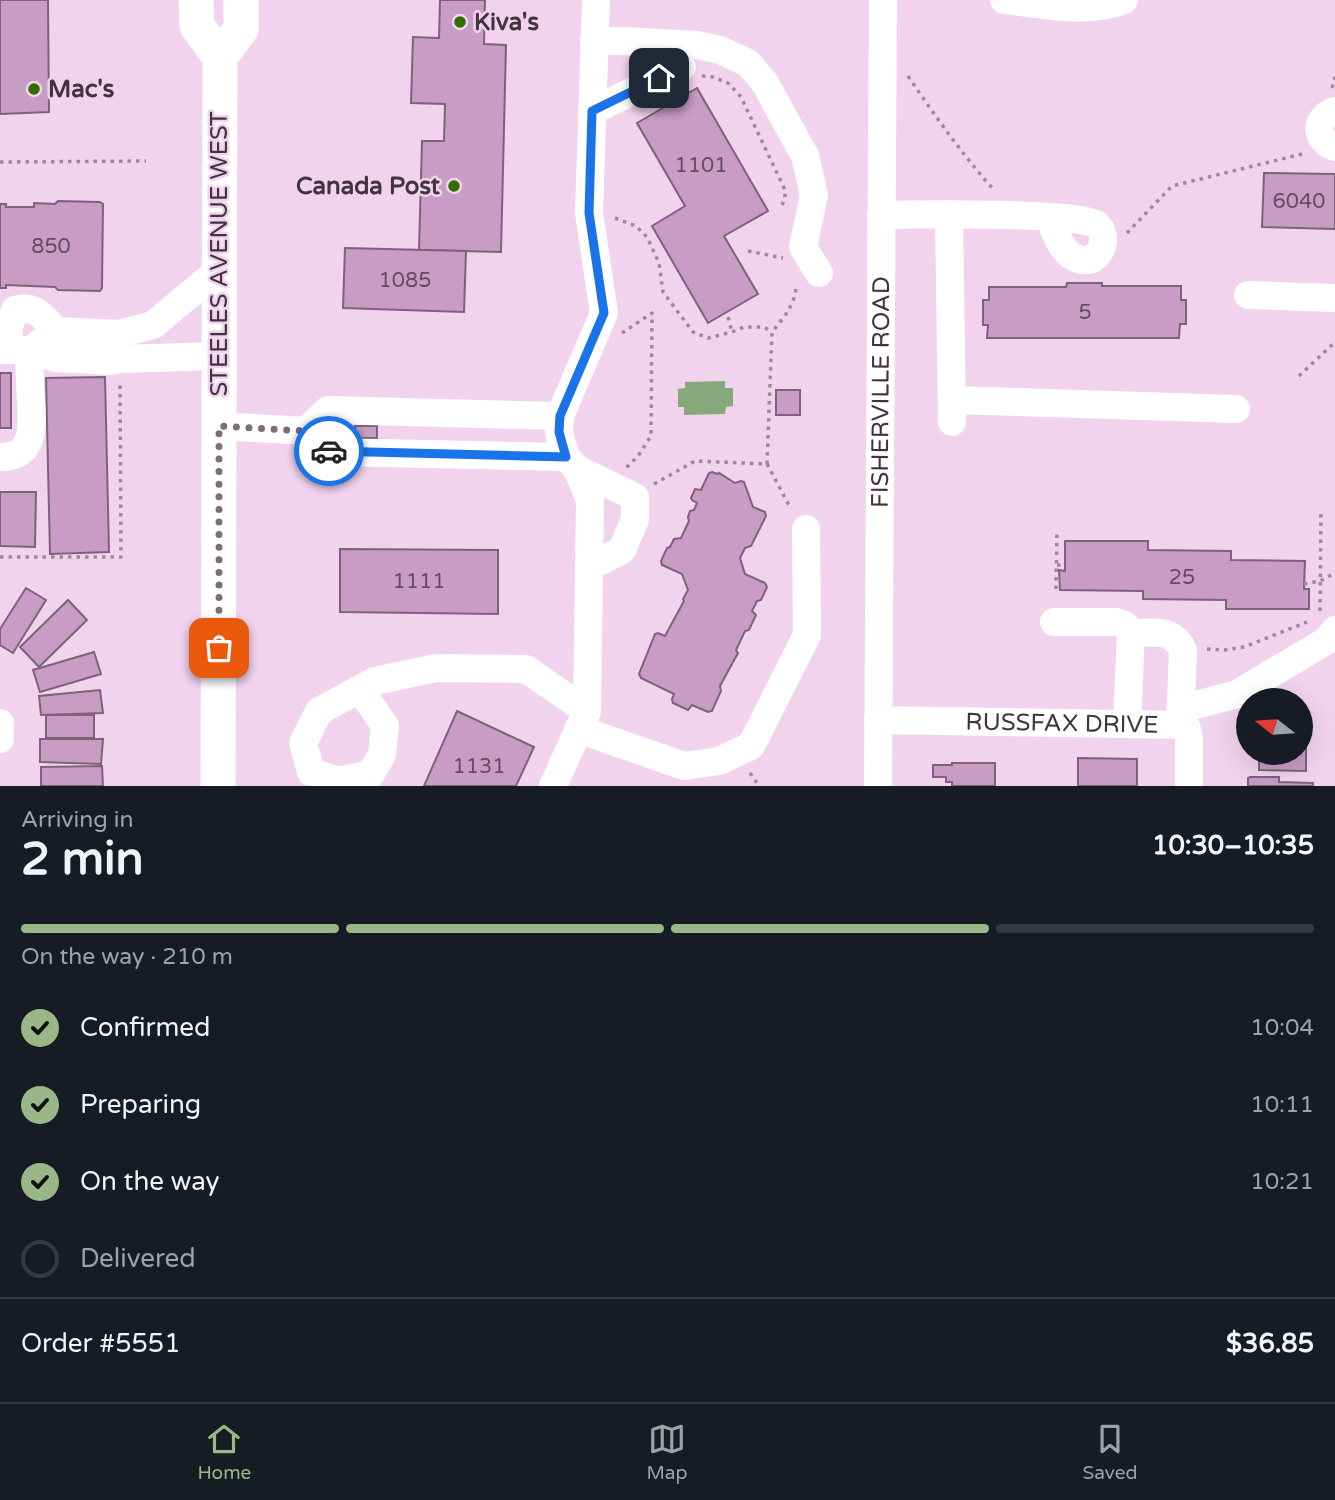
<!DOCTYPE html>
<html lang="en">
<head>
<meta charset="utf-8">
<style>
	body { margin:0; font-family:"Varela Round",sans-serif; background:#242831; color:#f1f3f6; height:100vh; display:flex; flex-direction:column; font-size:26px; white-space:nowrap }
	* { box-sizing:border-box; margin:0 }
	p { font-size:23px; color:#9ea1a6 }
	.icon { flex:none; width:38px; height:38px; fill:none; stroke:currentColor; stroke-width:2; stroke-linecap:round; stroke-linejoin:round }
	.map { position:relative; height:786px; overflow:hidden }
	.sheet { display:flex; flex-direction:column; background:#171b24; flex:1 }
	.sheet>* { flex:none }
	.needle { width:46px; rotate:287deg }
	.fabs { position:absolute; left:1236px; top:688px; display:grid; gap:14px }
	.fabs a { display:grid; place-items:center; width:77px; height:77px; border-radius:50%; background:#171b24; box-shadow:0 7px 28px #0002; font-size:35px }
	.pin { position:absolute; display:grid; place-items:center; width:60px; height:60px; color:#fff; margin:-30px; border-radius:14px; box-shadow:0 4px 10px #0006 }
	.courier { position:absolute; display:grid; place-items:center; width:70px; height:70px; margin:-35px; border:5px solid #1a73e8; border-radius:50%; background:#fff; color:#222; box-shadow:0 2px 9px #0007 }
	.summary em { font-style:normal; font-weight:800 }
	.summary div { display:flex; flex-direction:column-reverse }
	.summary { display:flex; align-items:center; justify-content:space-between; height:119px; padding:0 21px }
	h1 { font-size:46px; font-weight:800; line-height:52px }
	.bar { display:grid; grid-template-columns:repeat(4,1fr); gap:10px 7px; align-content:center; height:84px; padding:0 21px }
	.bar i { height:9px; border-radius:5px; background:#363941 }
	.bar .current { background:#9ab787 }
	.bar p { grid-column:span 4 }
	.line { display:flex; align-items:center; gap:18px; padding:0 21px; border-top:2px solid #363941 }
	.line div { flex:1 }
	ol { padding:0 21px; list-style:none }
	li { display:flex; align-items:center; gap:21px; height:77px }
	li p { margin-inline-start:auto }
	li .icon { padding:7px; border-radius:50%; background:#9ab787; color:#111; stroke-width:4 }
	li:last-child { color:#9ea1a6 }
	li i { width:38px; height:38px; border:4px solid #363941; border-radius:50% }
	.menu { display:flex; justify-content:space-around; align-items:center; height:98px; border-top:2px solid #363941; background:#171b24; font-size:19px; color:#9ea1a6 }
	.menu a { display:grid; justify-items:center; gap:4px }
	.menu .current { color:#9ab787 }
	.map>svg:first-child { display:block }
	.water { fill:#87a87a }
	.building { fill:#c89cc4; stroke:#7d627a; stroke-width:2 }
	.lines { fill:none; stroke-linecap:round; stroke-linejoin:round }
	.path { stroke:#9e889b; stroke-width:3.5; stroke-dasharray:3.5 5; stroke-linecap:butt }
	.minor { stroke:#fff; stroke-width:28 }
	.major { stroke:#fff; stroke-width:35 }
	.done { stroke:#7e6c7c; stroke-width:7; stroke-dasharray:0 12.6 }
	.route { stroke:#1a73e8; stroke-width:9 }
	.poi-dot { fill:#306e00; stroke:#f1d3ee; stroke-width:2.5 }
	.labels { text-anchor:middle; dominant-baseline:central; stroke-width:5; stroke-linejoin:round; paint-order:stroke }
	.number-label { font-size:21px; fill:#624e60 }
	.poi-label { font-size:24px; font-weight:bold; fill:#40343e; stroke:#f1d3ee; text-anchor:start }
	.street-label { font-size:24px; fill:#40343e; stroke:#f1d3ee }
</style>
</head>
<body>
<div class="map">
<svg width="1335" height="786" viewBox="0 0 1335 786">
	<rect width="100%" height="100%" fill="#f1d3ee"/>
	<polygon class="water" points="725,381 725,388 733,388 733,406 726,407 725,414 684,415 684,407 678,407 678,389 685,388 685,382"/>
	<g class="building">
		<polygon points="0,0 48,0 49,112 0,114"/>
		<polygon points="440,0 485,0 484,44 506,45 501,252 419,250 422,141 444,141 445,104 411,103 413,37 439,38"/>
		<polygon points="697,88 768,211 724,236 758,294 708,323 652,226 685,206 637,123"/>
		<polygon points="1264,173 1335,174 1335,229 1262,227"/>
		<polygon points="58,201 100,202 103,204 102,288 100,291 58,290 55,287 6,285 6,288 0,288 0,204 6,204 6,207 34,207 34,203 55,204"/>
		<polygon points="345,248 466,251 464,312 343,308"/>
		<polygon points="1067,283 1102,283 1102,286 1181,286 1181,300 1186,300 1186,324 1180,324 1179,338 987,338 988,325 983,325 983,300 989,300 989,287 1066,287"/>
		<rect x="0" y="373" width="11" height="55"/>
		<polygon points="105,377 109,552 50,554 46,378"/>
		<rect x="776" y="390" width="24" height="25"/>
		<polygon points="355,426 377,426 377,438 356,438"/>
		<polygon points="712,472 717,474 719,473 735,483 741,481 744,482 753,507 765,512 766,516 751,546 745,548 740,558 745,574 765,583 767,587 761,600 757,601 752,611 756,615 749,630 745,631 736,650 738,653 720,686 721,691 712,711 708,712 692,705 688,710 673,703 672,699 674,694 641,678 639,674 655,634 658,633 665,636 684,601 683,599 688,590 682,574 662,565 661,561 667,548 670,547 674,539 681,538 689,521 688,517 690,511 694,510 697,503 692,500 691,498 695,489 701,490 709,473"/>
		<polygon points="0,492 36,492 35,547 0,546"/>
		<polygon points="1065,541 1148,541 1148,550 1231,551 1231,560 1305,561 1304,589 1309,589 1309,609 1226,609 1226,600 1143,599 1143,591 1060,590 1059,570 1065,571"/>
		<polygon points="340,549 498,550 498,614 340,612"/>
		<polygon points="26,588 46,600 13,653 0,645 0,629"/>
		<polygon points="68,600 87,620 39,667 20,647"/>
		<polygon points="94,652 101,674 40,692 33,670"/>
		<polygon points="100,690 103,713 41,715 39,696"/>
		<polygon points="457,711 534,747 516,786 424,786"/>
		<rect x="46" y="715" width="48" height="23"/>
		<polygon points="1300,731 1306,731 1306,771 1259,770 1259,752 1300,752"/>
		<polygon points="40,739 103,739 101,764 40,762"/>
		<polygon points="1078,758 1137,759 1137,786 1078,786"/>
		<polygon points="952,763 995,763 995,786 952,786 952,782 946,782 946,777 933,777 933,765 952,765"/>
		<polygon points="102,766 103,786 41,786 41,767"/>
		<polygon points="1250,777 1279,777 1279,782 1313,783 1313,786 1248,786 1248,778"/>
	</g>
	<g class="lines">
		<g class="path">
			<polyline points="702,76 713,77 728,83 741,97 785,190 785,199 782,205"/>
			<path d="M908,76C935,116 962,154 994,190"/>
			<polyline points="1332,88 1335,77"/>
			<polyline points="0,162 146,161"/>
			<polyline points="615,218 636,226 647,237 659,263 663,292 693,332 708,338 732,332 744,327 764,327 772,332"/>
			<polyline points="1127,233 1172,186 1302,154"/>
			<polyline points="748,251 783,258"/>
			<polyline points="728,317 732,332"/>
			<polyline points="622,333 652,313 651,436 638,456 626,468"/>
			<polyline points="1299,376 1335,342"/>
			<path d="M767,464L772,332C783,319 797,302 796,284"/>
			<polyline points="654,484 695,461 767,464 791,509"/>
			<polyline points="0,557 121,557 120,382"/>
			<polyline points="1057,565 1065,565"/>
			<polyline points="1304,584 1320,581 1335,573"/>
			<polyline points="1056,589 1057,531"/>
			<polyline points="1320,611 1321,509"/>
			<polyline points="1207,649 1224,650 1244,647 1307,622"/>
			<polyline points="750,773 759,786"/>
		</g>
		<g class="minor">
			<path d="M1004,0C1044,4 1086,15 1124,0"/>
			<polyline points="594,41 622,41 697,45 720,50 748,63 765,83 805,156 814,195 803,247 819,273"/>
			<polyline points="592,111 682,67"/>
			<path d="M1335,111C1314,118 1314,140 1335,147"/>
			<polyline points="949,214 952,422"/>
			<path d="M881,215C911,214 1081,212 1097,225C1103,230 1105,241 1101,249C1097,256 1092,261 1084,260C1063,259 1056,234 1049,217"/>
			<polyline points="1248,295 1335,298"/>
			<polyline points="0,350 31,350 55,358 112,361 120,359 219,356"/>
			<path d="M9,350V326L15,310C35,304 44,318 56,331"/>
			<polyline points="952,400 1236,409"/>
			<polyline points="219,426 306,431 331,452 566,457"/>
			<polyline points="306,431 328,410 560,416"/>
			<path d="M0,457C36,457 32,426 31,400C30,387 30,374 29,361L31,350L56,331L119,334L153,325L219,270"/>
			<polyline points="577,469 635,497 635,519 622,550 589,567"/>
			<polyline points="1054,622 1117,622 1125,625 1131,633"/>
			<polyline points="360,689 385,726 382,754 371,774 338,781 311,772 303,743 319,711 375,681 436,668 526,669 587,711"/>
			<polyline points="1181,709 1237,694 1326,641 1335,630"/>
			<path id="s1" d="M878,720L1180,725L1187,729L1189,738V786"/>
			<polyline points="0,723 0,739"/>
			<path d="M1127,724L1131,633C1153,633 1172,627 1183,650L1180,725"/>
			<polyline points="578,729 684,766 719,761 751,746 807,635 806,529"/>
			<polyline points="553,786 587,711 590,500 577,469 566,457 559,433 560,416 604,313 589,213 596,0"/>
			<path id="s2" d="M878,786L883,0"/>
		</g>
		<g class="major">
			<polyline points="196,0 197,26 220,57 218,786"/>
			<polyline points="220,57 241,29 241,0"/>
		</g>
	</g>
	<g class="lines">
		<polyline class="done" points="219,648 219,426 306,431 329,451"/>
		<polyline class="route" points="329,451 566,457 559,432 560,416 604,313 589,213 592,111 659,78"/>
	</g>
	<g class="poi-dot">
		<circle cx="460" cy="22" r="7"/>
		<circle cx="34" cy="89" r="7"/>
		<circle cx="454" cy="186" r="7"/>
	</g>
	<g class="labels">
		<g class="number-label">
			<text x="701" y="165">1101</text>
			<text x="1299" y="201">6040</text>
			<text x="51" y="246">850</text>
			<text x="405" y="280">1085</text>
			<text x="1085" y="312">5</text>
			<text x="1182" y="577">25</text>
			<text x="419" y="581">1111</text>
			<text x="479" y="766">1131</text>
		</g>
		<g class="poi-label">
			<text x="474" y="22">Kiva's</text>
			<text x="48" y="89">Mac's</text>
			<text x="440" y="186" text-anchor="end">Canada Post</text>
		</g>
		<g class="street-label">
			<text transform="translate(219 254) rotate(-90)">STEELES AVENUE WEST</text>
			<text stroke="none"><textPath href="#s2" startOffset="394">FISHERVILLE ROAD</textPath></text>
			<text stroke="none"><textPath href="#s1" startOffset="184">RUSSFAX DRIVE</textPath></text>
		</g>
	</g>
</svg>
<div class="fabs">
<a><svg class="needle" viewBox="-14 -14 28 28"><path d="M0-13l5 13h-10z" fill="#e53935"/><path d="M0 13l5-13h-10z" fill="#9ea1a6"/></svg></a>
</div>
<div class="pin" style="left:219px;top:648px;background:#ea580c"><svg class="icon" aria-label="bag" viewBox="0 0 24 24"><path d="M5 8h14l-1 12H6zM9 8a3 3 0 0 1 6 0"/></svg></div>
<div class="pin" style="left:659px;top:78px;background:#1f2937"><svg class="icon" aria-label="home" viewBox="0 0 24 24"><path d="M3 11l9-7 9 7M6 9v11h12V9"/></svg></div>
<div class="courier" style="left:329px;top:451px"><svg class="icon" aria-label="car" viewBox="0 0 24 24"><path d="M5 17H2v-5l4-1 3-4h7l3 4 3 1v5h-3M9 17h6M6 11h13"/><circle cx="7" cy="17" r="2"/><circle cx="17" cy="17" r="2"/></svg></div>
</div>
<section class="sheet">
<div class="summary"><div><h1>2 min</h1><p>Arriving in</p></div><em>10:30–10:35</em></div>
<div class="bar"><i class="current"></i><i class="current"></i><i class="current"></i><i></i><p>On the way · 210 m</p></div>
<ol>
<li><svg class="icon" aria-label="check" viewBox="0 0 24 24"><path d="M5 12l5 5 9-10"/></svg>Confirmed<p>10:04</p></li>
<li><svg class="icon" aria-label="check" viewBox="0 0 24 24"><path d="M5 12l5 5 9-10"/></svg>Preparing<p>10:11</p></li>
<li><svg class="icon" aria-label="check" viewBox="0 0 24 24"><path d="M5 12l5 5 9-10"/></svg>On the way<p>10:21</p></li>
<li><i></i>Delivered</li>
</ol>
<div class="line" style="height:91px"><div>Order #5551</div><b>$36.85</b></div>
</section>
<nav class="menu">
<a class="current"><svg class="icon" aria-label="home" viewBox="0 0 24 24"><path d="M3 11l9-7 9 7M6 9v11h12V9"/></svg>Home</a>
<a><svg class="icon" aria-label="map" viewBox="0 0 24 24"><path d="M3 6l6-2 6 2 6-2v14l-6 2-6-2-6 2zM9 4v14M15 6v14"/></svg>Map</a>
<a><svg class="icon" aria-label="saved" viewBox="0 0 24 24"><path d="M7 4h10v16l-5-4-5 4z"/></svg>Saved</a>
</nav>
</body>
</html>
